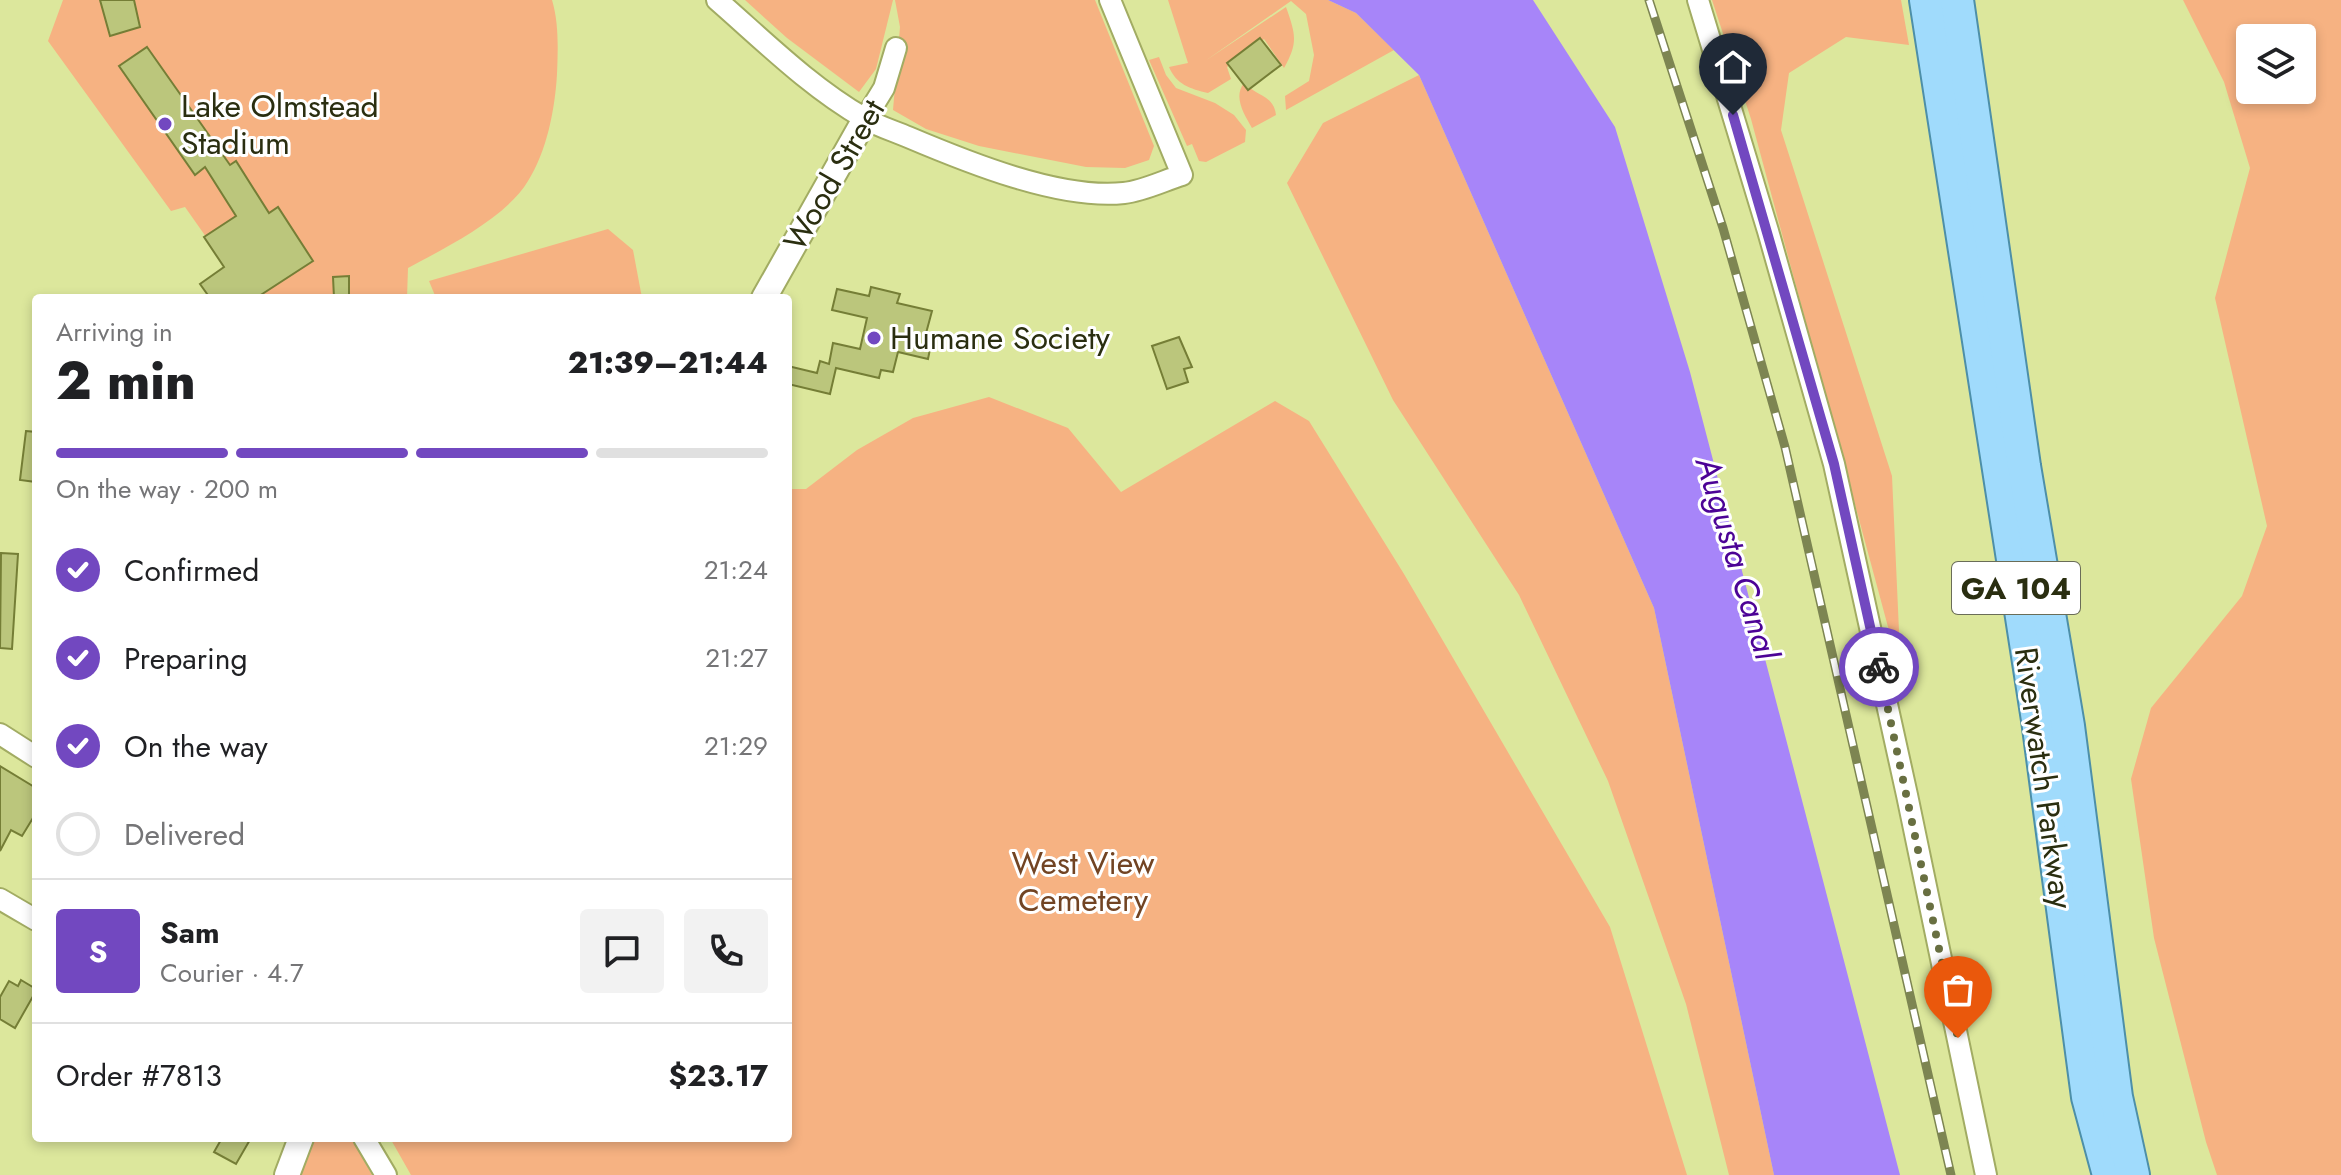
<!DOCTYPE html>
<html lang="en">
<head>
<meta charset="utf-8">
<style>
	body { margin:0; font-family:Jost,sans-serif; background:#f2f2f2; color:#202124; height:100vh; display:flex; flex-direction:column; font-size:30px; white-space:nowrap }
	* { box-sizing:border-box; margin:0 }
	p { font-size:26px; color:#757577 }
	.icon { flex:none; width:44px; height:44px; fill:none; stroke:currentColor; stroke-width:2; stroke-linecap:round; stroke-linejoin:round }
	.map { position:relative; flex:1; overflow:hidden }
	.sheet { position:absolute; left:32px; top:294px; width:760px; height:848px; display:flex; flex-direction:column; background:#fff; border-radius:8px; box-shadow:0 4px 12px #0003 }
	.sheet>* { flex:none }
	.controls { position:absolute; left:2236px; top:24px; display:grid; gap:16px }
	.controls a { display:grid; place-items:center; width:80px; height:80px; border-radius:8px; background:#fff; box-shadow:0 4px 12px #0003; font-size:40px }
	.pin { position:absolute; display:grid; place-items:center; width:68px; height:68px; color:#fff; margin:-82px -34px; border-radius:50% 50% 50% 0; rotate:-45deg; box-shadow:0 0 8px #0007 }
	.pin .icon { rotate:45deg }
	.courier { position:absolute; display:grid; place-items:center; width:80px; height:80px; margin:-40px; border:6px solid #7248c0; border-radius:50%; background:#fff; color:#222; box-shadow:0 2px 10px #0007 }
	.summary em { font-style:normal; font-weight:800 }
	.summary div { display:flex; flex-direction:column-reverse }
	.summary { display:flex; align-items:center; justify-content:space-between; height:136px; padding:0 24px }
	h1 { font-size:52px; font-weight:800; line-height:60px }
	.bar { display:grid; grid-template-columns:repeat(4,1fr); gap:12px 8px; align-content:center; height:96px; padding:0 24px }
	.bar i { height:10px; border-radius:6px; background:#e0e0e0 }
	.bar .selected { background:#7248c0 }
	.bar p { grid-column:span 4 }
	.line { display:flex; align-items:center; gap:20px; padding:0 24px; border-top:2px solid #e0e0e0 }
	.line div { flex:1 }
	.round { display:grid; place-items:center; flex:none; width:84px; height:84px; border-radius:8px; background:#f2f2f2 }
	ol { padding:0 24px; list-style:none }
	li { display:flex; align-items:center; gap:24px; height:88px }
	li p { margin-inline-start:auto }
	li .icon { padding:8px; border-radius:50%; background:#7248c0; color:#fff; stroke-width:4 }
	li:last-child { color:#757577 }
	li i { width:44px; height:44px; border:4px solid #e0e0e0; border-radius:50% }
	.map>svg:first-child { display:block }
	.green { fill:#f6b282; fill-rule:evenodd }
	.water { fill:#a785f9 }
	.building { fill:#bbc67c; stroke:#757e36; stroke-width:2 }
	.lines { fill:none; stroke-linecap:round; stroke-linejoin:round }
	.minor-casing { stroke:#a2ac63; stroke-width:24 }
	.tertiary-casing { stroke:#a2ac63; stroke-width:28 }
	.primary-casing { stroke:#4d8fa8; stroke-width:36 }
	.minor { stroke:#fff; stroke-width:20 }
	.tertiary { stroke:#fff; stroke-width:24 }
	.primary { stroke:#a0dbfc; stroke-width:32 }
	.rail-casing { stroke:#7d8552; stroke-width:9 }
	.rail { stroke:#fff; stroke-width:6; stroke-dasharray:18; stroke-linecap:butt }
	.done { stroke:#686f41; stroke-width:8; stroke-dasharray:0 14.4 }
	.route { stroke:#7248c0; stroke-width:10 }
	.poi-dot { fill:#7248c0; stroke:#fff; stroke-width:3 }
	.labels { text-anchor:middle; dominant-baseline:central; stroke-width:6; stroke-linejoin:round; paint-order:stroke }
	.shield { fill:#fff; stroke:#6a6d58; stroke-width:2 }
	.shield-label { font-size:30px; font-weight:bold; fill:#2a2e10 }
	.poi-label { font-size:32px; fill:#2a2e10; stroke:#fff; text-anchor:start }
	.street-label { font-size:32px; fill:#2a2e10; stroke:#fff }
	.park-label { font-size:32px; fill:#724423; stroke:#fff }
	.water-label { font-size:34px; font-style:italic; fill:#4c0396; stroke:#fff }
</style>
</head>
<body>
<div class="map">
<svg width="2341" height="1175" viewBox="0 0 2341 1175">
	<rect width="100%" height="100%" fill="#dce79c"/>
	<g class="green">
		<path d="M63,0H552C559,23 558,50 557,74C555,109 547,151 528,181C506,218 445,248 408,268L407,298H249L185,207L171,211L48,41Z"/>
		<polygon points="745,0 893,0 876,69 859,92 787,38"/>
		<polygon points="895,0 1095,0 1154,146 1149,160 1125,168 1086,167 979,146 926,129 893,110 900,27"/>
		<path d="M1168,0H1328L1356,13L1394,50L1286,110L1285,96L1309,81L1314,55L1306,14L1291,1L1205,61L1286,7C1295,33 1299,42 1284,68L1264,39L1227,67L1231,79L1208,93C1190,89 1176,84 1169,67L1188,63Z"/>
		<polygon points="1712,0 1901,0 1909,45 1846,37 1789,73 1781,130 1892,476 1901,675 1751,119"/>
		<path d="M2183,0H2341V1175H2217L2206,1142L2154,938L2131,779L2151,708L2242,596L2267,526L2215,298L2250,168L2224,82ZM2250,38H2302V90H2250Z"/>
		<polygon points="1159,57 1166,75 1176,88 1215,103 1234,115 1246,130 1245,142 1206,162 1199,161 1192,144 1187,146 1149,60"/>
		<polygon points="1419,75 1654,608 1774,1175 1729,1175 1686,1004 1608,781 1519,595 1393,400 1287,183 1323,123"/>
		<path d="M1244,83C1256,96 1274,95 1276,115L1252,128C1244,114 1233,97 1244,83Z"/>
		<polygon points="608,229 633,250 642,298 436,298 429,281"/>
		<polygon points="989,397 1068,428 1121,492 1275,401 1309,421 1404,574 1610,927 1687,1175 411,1175 390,1138 788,1138 788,489 806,489 857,450 913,418"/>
		<polygon points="315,1138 352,1138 372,1175 300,1175"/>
	</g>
	<polygon class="water" points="1328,0 1533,0 1615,127 1690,372 1900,1175 1774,1175 1654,608 1419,75 1356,13"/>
	<g class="building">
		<polygon points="100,0 134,0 140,27 110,36"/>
		<polygon points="1260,38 1281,65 1248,90 1227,63"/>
		<polygon points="147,47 230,165 236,161 269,213 278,207 313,261 256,298 210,298 200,284 224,267 204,237 236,216 205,167 195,175 119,66"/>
		<polygon points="349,276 349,297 334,298 333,277"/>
		<polygon points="871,287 900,294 897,303 932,311 925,337 932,339 928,359 898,352 893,372 881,370 879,378 836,368 830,394 788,384 788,366 817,373 820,361 829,364 833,343 860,349 867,318 832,310 837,289 869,296"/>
		<polygon points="1179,337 1192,367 1184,369 1188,382 1167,389 1152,346"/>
		<polygon points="26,431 36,432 36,482 20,480"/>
		<polygon points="1,553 18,554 12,649 0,648"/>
		<polygon points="0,766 36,788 36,813 22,836 11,830 0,851"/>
		<polygon points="21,980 36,989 36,991 15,1028 0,1019 0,997 9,981 18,986"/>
		<polygon points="222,1138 251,1138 236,1164 214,1152"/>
	</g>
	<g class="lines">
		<defs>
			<g id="minor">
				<path d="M717,0C764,41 810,87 864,118C877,126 894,131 908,137C967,162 1060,200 1124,193C1143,191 1163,181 1182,175L1110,0"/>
				<polyline points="1698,0 1768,231 1834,464 1907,795 1986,1175"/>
				<polyline points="865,119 884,88 896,48"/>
				<polyline points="0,734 36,757"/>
				<polyline points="0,899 36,920"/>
				<polyline points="364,1138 386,1175"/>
			</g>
			<g id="tertiary">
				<polyline points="764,298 865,119"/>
				<polyline points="287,1175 301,1138"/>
			</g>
			<g id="primary">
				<polyline points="1926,0 2038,720 2088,1097 2109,1175"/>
				<polyline points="1957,0 2024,466 2068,726 2116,1097 2133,1175"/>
			</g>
		</defs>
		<use href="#minor" class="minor-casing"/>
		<use href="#tertiary" class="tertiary-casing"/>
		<use href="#primary" class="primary-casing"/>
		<use href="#minor" class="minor"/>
		<use href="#tertiary" class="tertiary"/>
		<use href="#primary" class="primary"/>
		<defs>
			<polyline id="rail" points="1649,0 1723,228 1785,447 1951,1175"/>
		</defs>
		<use href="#rail" class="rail-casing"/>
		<use href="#rail" class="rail"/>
	</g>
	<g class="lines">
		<polyline class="done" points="1879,667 1958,1038"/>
		<polyline class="route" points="1733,115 1834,464 1879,667"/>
	</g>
	<g class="poi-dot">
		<circle cx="165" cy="124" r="8"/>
		<circle cx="874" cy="338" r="8"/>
	</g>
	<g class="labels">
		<rect class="shield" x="1952" y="562" width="128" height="52" rx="6"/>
		<g class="shield-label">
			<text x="2016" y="588">GA 104</text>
		</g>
		<g class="poi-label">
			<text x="181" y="106">Lake Olmstead<tspan x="181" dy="37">Stadium</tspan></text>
			<text x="890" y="338">Humane Society</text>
		</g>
		<g class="street-label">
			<text transform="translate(834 175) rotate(-60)">Wood Street</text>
			<text transform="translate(2044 778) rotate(82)">Riverwatch Parkway</text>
		</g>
		<g class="park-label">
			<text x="1083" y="863">West View<tspan x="1083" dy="37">Cemetery</tspan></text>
		</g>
		<g class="water-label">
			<text transform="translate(1737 558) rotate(73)">Augusta Canal</text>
		</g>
	</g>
</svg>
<div class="controls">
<a><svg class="icon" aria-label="layers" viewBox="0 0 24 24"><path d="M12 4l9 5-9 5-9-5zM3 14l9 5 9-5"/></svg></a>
</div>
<div class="pin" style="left:1958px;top:1038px;background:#ea580c"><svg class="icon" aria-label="bag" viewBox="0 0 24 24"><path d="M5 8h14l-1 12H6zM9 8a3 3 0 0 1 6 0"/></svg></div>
<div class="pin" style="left:1733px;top:115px;background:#1f2937"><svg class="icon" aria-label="home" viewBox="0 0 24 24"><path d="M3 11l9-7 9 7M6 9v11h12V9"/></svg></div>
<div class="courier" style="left:1879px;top:667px"><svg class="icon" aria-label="bike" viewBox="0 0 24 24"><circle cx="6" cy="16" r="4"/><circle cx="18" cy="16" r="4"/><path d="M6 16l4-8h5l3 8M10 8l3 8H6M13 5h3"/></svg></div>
<section class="sheet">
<div class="summary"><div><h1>2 min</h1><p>Arriving in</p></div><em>21:39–21:44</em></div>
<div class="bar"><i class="selected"></i><i class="selected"></i><i class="selected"></i><i></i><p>On the way · 200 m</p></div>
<ol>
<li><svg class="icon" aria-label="check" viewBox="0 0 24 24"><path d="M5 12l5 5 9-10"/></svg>Confirmed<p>21:24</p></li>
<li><svg class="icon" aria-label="check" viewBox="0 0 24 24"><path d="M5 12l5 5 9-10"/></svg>Preparing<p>21:27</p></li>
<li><svg class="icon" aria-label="check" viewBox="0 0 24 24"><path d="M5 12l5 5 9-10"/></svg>On the way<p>21:29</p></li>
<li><i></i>Delivered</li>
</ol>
<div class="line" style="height:144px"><b class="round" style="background:#7248c0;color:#fff">S</b><div><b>Sam</b><p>Courier · 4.7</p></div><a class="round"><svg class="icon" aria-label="chat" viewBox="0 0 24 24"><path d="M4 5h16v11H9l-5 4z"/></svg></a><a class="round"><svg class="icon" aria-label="phone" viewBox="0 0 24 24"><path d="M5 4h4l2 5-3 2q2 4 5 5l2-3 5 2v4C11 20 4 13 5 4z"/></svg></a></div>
<div class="line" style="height:104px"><div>Order #7813</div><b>$23.17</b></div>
</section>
</div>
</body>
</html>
